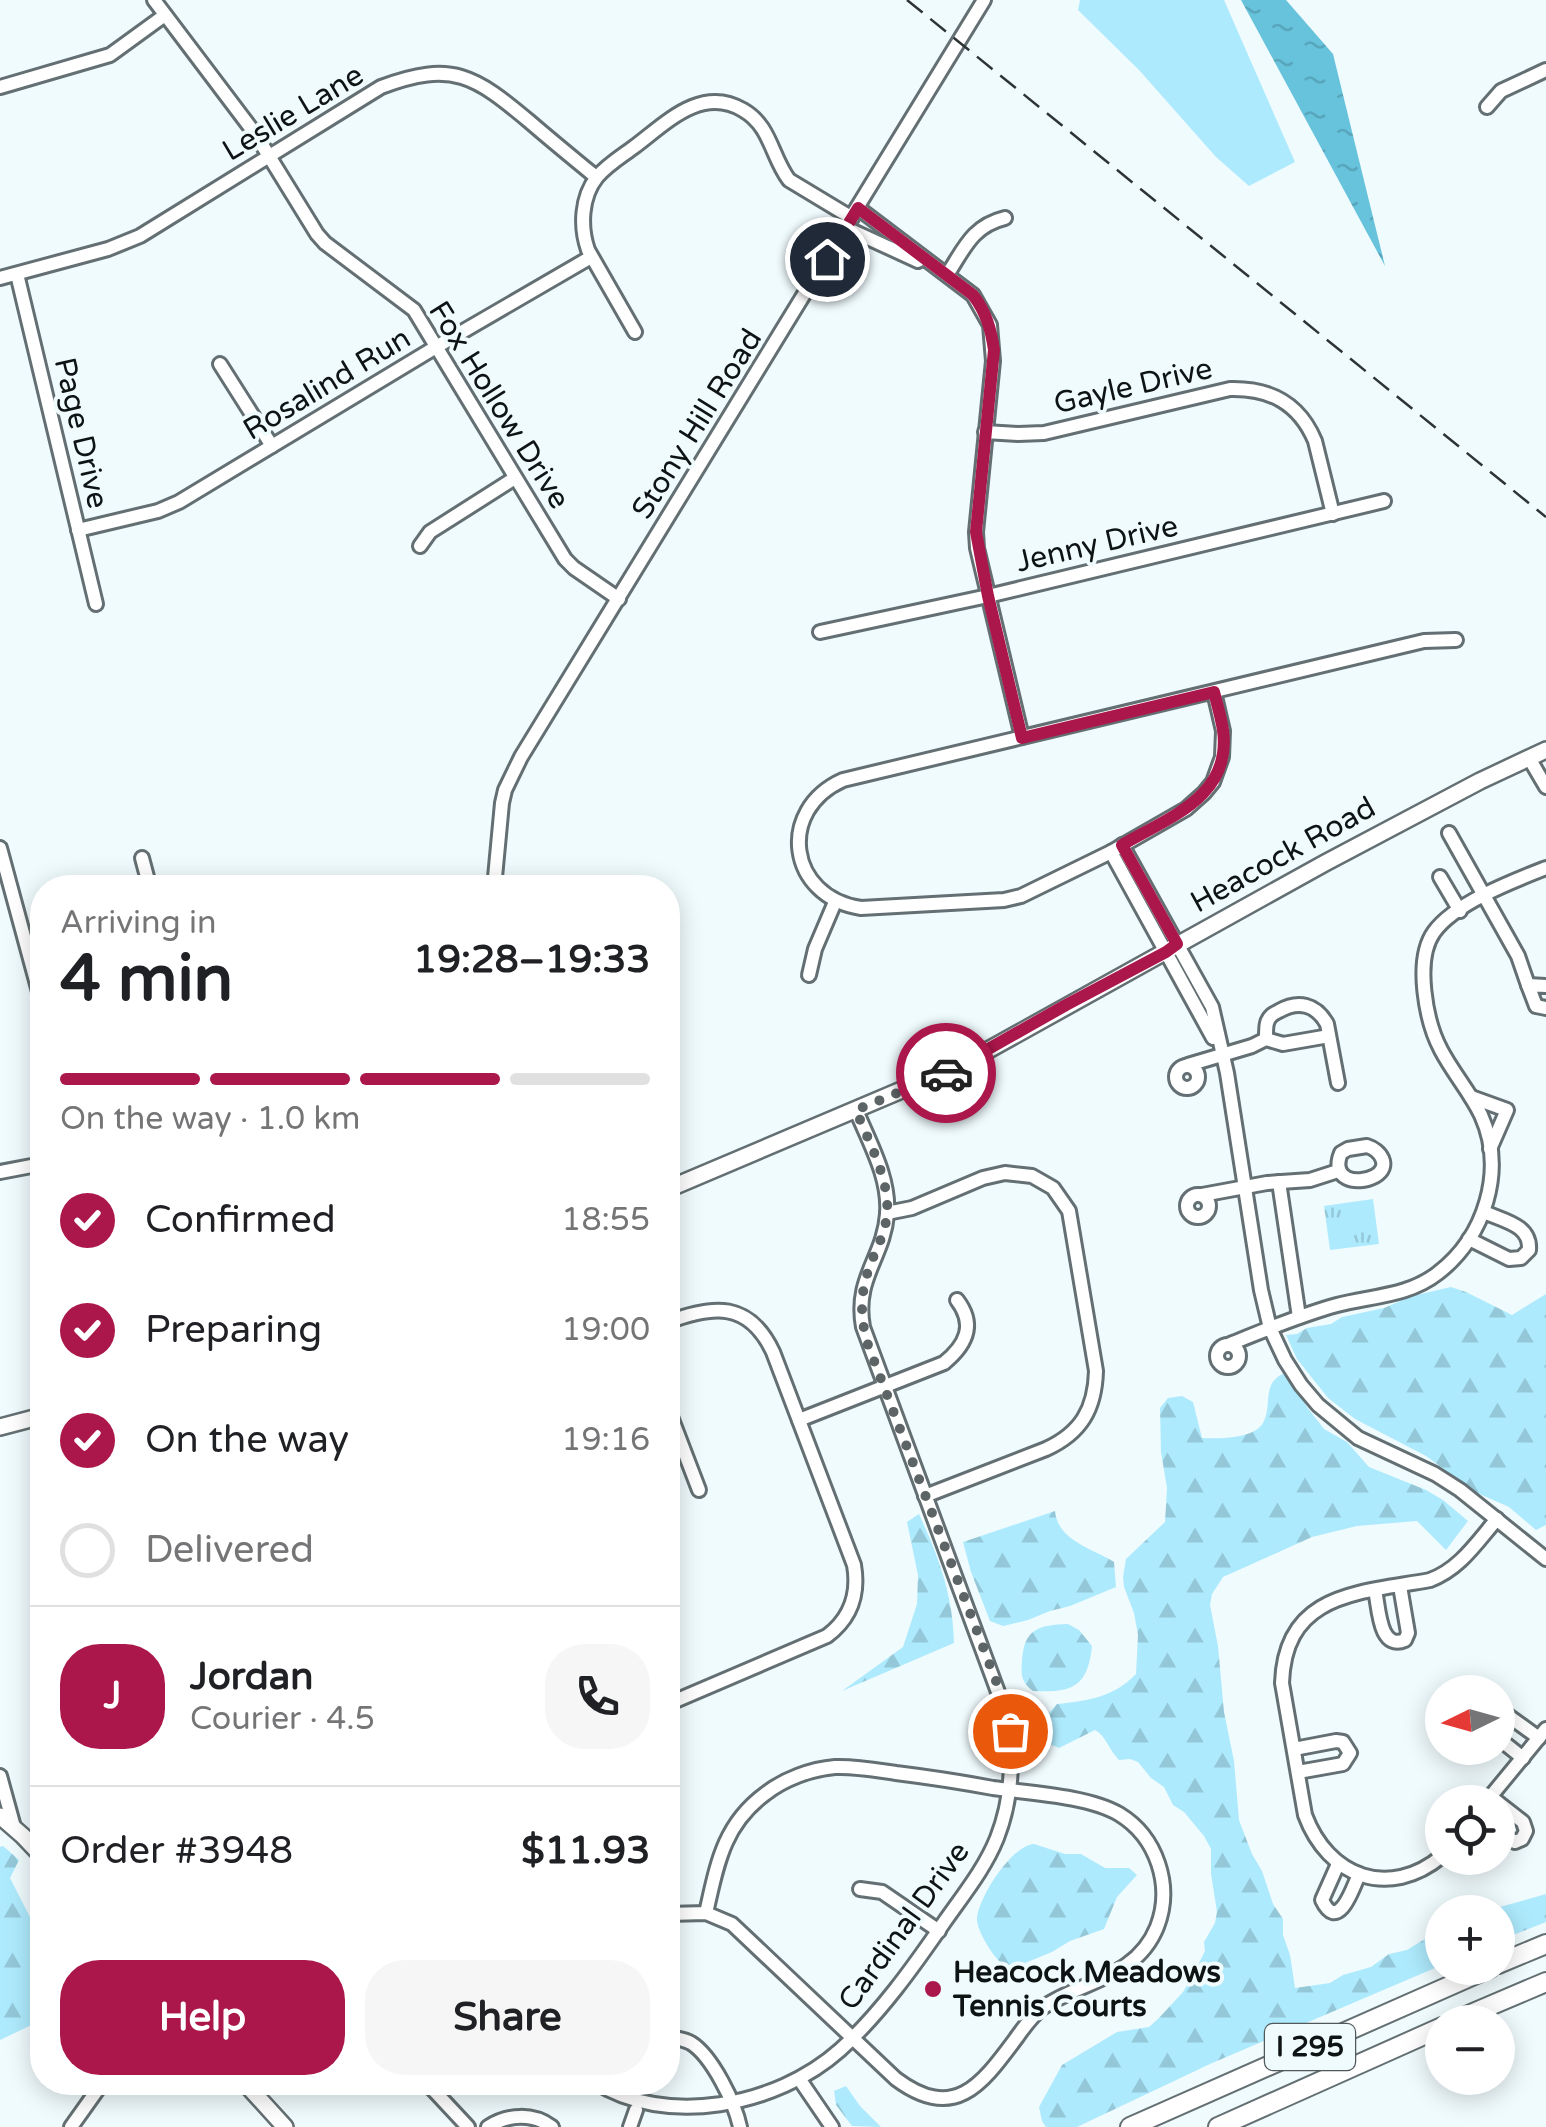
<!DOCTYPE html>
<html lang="en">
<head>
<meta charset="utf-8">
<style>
	body { margin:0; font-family:"Varela Round",sans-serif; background:#f6f6f6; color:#202124; height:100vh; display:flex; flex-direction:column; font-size:38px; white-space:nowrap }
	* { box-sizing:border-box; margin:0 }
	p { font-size:32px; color:#757577 }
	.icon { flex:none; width:55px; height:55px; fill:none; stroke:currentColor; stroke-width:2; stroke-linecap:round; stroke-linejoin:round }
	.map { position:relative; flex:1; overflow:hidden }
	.details { position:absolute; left:30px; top:875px; width:650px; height:1220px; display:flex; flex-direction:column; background:#fff; border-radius:40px; box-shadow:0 5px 25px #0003 }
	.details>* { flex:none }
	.needle { width:65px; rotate:265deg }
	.fabs { position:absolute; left:1425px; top:1675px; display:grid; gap:20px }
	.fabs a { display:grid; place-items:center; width:90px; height:90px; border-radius:50%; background:#fff; box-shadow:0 5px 25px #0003; font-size:50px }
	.pin { position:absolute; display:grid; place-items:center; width:85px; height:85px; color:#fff; margin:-42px; border:5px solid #fff; border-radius:50%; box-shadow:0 2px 10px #0007 }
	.courier { position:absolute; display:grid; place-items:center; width:100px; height:100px; margin:-50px; border:8px solid #ab174a; border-radius:50%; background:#fff; color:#222; box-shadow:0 2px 12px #0007 }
	.overview em { font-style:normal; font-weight:700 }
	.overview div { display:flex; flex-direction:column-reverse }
	.overview { display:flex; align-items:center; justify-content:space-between; height:170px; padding:0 30px }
	h1 { font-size:65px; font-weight:700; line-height:75px }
	.bar { display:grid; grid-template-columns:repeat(4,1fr); gap:15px 10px; align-content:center; height:120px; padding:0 30px }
	.bar i { height:12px; border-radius:8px; background:#e0e0e0 }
	.bar .selected { background:#ab174a }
	.bar p { grid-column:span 4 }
	.line { display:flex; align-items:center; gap:25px; padding:0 30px; border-top:2px solid #e0e0e0 }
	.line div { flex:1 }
	.round { display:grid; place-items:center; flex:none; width:105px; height:105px; border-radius:40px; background:#f6f6f6 }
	ol { padding:0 30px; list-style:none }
	li { display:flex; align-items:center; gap:30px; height:110px }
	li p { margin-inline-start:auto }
	li .icon { padding:10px; border-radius:50%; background:#ab174a; color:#fff; stroke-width:4 }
	li:last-child { color:#757577 }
	li i { width:55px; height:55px; border:5px solid #e0e0e0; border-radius:50% }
	.primary-button { display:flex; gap:20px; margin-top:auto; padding:20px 30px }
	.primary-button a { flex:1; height:115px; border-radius:40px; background:#ab174a; color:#fff; font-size:40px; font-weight:700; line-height:115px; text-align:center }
	.primary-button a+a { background:#f6f6f6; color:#202124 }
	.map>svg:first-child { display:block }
	.grass { fill:url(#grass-tufts) }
	.forest { fill:url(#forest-firs) }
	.pitch { fill:#aeeafd }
	.water { fill:url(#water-ripples) }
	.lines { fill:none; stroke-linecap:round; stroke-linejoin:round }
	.minor-casing { stroke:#636f72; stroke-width:18 }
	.major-casing { stroke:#636f72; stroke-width:20 }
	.highway-casing { stroke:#636f72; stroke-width:22 }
	.minor { stroke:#fff; stroke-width:12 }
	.major { stroke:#fff; stroke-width:15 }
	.highway { stroke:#fff; stroke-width:18 }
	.rail { stroke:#2e3436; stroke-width:2.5; stroke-dasharray:20 10; stroke-linecap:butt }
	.done { stroke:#5d6466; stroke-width:10; stroke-dasharray:0 18 }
	.route { stroke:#ab174a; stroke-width:12 }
	.poi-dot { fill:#ab174a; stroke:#f0fbfe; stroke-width:4 }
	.labels { text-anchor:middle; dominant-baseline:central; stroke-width:8; stroke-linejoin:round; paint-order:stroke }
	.shield { fill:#f0fbfe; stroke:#52595a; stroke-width:2.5 }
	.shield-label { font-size:28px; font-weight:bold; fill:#0e1314 }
	.street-label { font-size:30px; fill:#0e1314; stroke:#f0fbfe }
	.poi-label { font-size:30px; font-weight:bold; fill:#0e1314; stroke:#f0fbfe; text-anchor:start }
</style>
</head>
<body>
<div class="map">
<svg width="1546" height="2127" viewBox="0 0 1546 2127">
	<defs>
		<pattern id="grass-tufts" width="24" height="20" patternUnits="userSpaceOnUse" patternTransform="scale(2.5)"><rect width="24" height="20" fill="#aeeafd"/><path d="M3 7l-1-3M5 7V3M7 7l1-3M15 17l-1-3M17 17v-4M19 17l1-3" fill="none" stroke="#94c8d8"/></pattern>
		<pattern id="forest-firs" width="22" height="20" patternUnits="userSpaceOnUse" patternTransform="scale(2.5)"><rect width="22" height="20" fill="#aeeafd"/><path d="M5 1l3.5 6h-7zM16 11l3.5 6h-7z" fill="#94c8d8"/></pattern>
		<pattern id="water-ripples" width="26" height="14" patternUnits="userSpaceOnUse" patternTransform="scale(2.5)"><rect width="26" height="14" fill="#67c2dc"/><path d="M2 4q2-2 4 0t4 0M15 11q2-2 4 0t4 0" fill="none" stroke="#58a6bc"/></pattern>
	</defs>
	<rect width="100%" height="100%" fill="#f0fbfe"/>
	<polygon class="grass" points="1373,1199 1379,1244 1330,1250 1324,1206"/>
	<g class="forest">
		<polygon points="1451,1287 1466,1292 1512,1315 1546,1294 1546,1525 1536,1530 1509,1507 1475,1492 1426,1456 1355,1419 1328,1398 1297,1359 1286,1335 1297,1334 1307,1328 1331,1324 1342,1317 1384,1308 1412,1296"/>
		<path d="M1283,1374L1297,1389L1307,1407L1324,1429L1347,1442L1369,1467L1426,1490L1443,1500L1468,1521L1446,1550L1417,1521L1357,1526L1312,1537L1223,1577L1212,1594L1210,1605L1218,1646L1224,1712L1234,1761L1239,1820L1252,1854L1262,1871L1273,1904L1283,1919V1935L1290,1955L1295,1988L1330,1983L1343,1975L1371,1967L1389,1954L1407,1950L1425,1939L1442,1933V1965L1210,2064L1077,2127H1046L1042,2121L1039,2107L1062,2065L1117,2032L1149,2027L1159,2018L1183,1992L1192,1977L1205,1951L1204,1942L1215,1923L1217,1912L1211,1874V1849L1204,1836L1184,1812L1173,1805L1164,1787L1151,1778L1138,1762L1130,1759L1119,1760C1109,1750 1106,1736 1095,1730L1059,1748L1045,1742L1030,1745L1026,1739L1057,1704C1088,1701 1114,1697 1136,1674L1138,1635L1134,1613L1124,1587L1123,1577L1126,1559L1165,1522L1167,1488L1161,1452L1160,1408L1168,1398L1182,1396L1193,1402L1202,1438C1218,1439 1254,1439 1263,1423C1273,1405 1261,1384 1283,1374Z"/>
		<path d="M1055,1511C1058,1541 1092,1548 1114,1562L1116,1587L1070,1606L1050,1611L1028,1620L1003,1626L990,1621L971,1572L963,1542Z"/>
		<path d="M919,1514C939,1558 953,1595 954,1643L842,1691L903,1647L917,1604L918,1575L907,1522Z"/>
		<path d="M1068,1624L1079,1630L1092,1646C1088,1687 1072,1693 1033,1691C1021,1682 1021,1675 1022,1661C1024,1629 1038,1625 1068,1624Z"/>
		<path d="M1034,1844L1065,1854H1081L1105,1868H1129L1137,1875L1117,1897L1104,1929L1070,1941L1052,1952L1013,1968C1009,1967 1002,1964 999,1961C991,1953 976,1929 977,1918C979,1897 1011,1846 1034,1844Z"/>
		<polygon points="3,1846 19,1860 10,1878 32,1921 34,1940 42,1957 42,2020 0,2040 0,1847"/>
		<polygon points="1546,1894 1546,1922 1498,1941 1498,1912 1490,1912 1500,1907"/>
		<polygon points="846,2086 860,2106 881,2127 852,2126 836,2105 834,2091"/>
	</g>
	<polygon class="pitch" points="1080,0 1224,0 1295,162 1249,186 1216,157 1139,70 1078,10"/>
	<polygon class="water" points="1241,0 1286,0 1333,54 1385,266"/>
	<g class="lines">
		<defs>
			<g id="minor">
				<polyline points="154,0 256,135 317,234 325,243 414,310 565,559 574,568 619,599"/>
				<polyline points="0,87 110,55 165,15"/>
				<polyline points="1487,107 1501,91 1546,70"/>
				<polyline points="858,208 973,295 990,325 993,361 976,532 977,548 1022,737"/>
				<polyline points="846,228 918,261"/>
				<polyline points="17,274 96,604"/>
				<path d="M947,275C964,249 972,226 1005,218"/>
				<path d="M0,278L108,249L140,236L381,87C453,60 475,76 530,122C552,141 574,159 596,177"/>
				<path d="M635,332L588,250C580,227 581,197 597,177C607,165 622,156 634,147C665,124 701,85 743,110C771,126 771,156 789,180L852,218"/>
				<polyline points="220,364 272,446"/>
				<path d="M985,432L1018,434L1044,433L1230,389C1270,388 1299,403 1315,441L1333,514"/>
				<polyline points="78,530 158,511 179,502 436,347 591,257"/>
				<polyline points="420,546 430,532 515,478"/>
				<polyline points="820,632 988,596 1384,501"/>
				<path d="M1214,692L1223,731L1222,757L1213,782L1204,793L1186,809L1111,852L1021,896L1004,900L861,908C788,897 776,810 843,780L1424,641L1456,640"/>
				<polyline points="1529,758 1546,787"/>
				<polyline points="1449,833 1518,956 1528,985"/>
				<polyline points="1122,845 1212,1007 1227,1073 1261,1290 1270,1328 1285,1360 1301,1385 1318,1405 1358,1438 1435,1474 1460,1490 1546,1559"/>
				<polyline points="0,848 42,1003"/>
				<polyline points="1111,852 1213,1038"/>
				<polyline points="142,858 150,888"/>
				<polyline points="1440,877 1460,911"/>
				<polyline points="494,888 502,803 505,790 521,757 984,0"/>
				<polyline points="809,975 815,949 835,902"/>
				<polyline points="1546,986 1528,985 1536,1006 1546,1008"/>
				<path d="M1266,1039C1266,1035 1266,1026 1267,1023C1269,1016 1273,1014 1279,1011C1298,1000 1316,1004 1327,1024L1338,1083"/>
				<polyline points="1188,1065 1252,1046 1266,1039 1283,1044 1329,1036"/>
				<circle cx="1187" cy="1077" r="11"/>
				<polyline points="1471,1097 1507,1110 1490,1149"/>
				<path d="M1367,1146C1380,1150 1392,1166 1375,1176C1356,1186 1330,1179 1341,1153L1348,1149Z"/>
				<polyline points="0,1172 42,1164"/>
				<polyline points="1279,1182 1299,1317"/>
				<circle cx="1198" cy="1206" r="11"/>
				<polyline points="1202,1195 1267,1183 1310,1180 1338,1171"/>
				<path d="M887,1213L912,1208L983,1178L1005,1173L1032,1176L1053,1188L1069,1211L1096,1371C1095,1409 1081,1433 1046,1449L925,1496"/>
				<path d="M1469,1239L1509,1259L1521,1258L1529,1250C1531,1225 1504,1221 1484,1212"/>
				<path d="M668,1322C713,1305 749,1301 773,1352L854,1565C859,1594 851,1618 827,1636L668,1704"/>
				<path d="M1230,1344C1265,1330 1300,1315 1337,1305C1372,1296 1409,1296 1438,1273C1485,1237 1506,1170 1481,1115C1470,1092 1453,1073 1441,1050C1426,1022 1414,960 1434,932C1455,903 1513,881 1546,868"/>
				<circle cx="1228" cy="1356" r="11"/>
				<polyline points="668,1409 699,1490"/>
				<path d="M799,1420L944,1363C966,1345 976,1325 957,1300"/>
				<path d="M1375,1590C1379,1608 1379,1651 1405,1640L1408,1633L1400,1586"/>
				<polyline points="1498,1710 1503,1712 1539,1738"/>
				<polyline points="1498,1738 1523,1758"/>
				<polyline points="1294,1749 1336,1741 1343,1742 1350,1753 1343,1764 1298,1772"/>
				<polyline points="0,1776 14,1827"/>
				<polyline points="1491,1797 1523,1822 1526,1831 1522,1839 1515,1842 1498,1832"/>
				<polyline points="1486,1802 1546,1729"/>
				<path d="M1442,1856C1389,1900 1328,1877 1305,1815L1282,1683C1285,1592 1360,1593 1430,1580C1460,1569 1477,1542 1497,1519"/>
				<path d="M1338,1864L1322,1900C1338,1934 1353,1888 1359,1874"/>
				<polyline points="860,1889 882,1892 939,1931"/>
				<path d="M668,1914L706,1913L732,1924L896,2079C955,2123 982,2084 1017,2037C1024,2027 1032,2016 1042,2008C1082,1980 1136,1979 1157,1927C1173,1886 1157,1837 1119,1814C1089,1796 1029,1793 993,1788C961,1782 928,1777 896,1773C876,1770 855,1766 835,1767C811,1769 784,1779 765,1794C723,1825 717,1865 706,1913"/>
				<path d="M668,2037C676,2038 684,2039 691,2043C712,2056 735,2103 740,2127"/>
				<polyline points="800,2080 832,2127"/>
				<polyline points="426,2082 468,2127"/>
				<path d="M595,2082C665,2127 776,2107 840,2050C880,2014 914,1966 945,1921C964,1894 985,1868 997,1838C1013,1797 1014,1753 1005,1711L863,1327C854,1278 884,1257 887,1214C890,1178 869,1142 856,1110"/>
				<polyline points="71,2127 103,2082"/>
				<path d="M488,2127C508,2114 533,2113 552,2127"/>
				<polyline points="630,2127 636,2110"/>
			</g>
			<g id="major">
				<polyline points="668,1189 963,1064 1325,863 1480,781 1546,750"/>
				<polyline points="0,1427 42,1416"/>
				<polyline points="0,1816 23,1836 42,1856"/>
				<polyline points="244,2082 285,2127"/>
			</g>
			<g id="highway">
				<polyline points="1498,1964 1546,1944"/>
				<polyline points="1452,2022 1546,1982"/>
				<polyline points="1130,2127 1490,1968"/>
				<polyline points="1218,2127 1442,2027"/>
			</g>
		</defs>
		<use href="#minor" class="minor-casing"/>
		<use href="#major" class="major-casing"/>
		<use href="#highway" class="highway-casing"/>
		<use href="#minor" class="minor"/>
		<use href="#major" class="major"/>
		<use href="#highway" class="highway"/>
		<polyline class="rail" points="907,0 1546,517"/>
	</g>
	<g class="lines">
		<path class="done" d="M946,1073L856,1110C869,1143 890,1179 887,1215C885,1232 878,1246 872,1260C860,1290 859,1315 868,1345L996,1681L1010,1731"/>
		<path class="route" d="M827,259L858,208L973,295C986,312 991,329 994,350L976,532L988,596L1022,738L1214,692C1217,704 1221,717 1223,730C1232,797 1169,817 1122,845L1177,944L1166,952L1066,1005L946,1073"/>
	</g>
	<circle class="poi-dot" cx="933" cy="1989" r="10"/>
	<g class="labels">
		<rect class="shield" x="1265" y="2024" width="90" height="46" rx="8"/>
		<g class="shield-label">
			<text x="1310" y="2047">I 295</text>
		</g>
		<g class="street-label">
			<text transform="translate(293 113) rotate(-31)">Leslie Lane</text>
			<text transform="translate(327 384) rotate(-31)">Rosalind Run</text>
			<text transform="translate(1133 386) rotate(-13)">Gayle Drive</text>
			<text transform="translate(499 405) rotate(58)">Fox Hollow Drive</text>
			<text transform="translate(697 424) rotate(-58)">Stony Hill Road</text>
			<text transform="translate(81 433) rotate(77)">Page Drive</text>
			<text transform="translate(1097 544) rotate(-13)">Jenny Drive</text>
			<text transform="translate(1283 855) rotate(-29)">Heacock Road</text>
			<text transform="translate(904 1926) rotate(-54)">Cardinal Drive</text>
		</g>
		<g class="poi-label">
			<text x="953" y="1972">Heacock Meadows<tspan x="953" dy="34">Tennis Courts</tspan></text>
		</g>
	</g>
</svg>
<div class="fabs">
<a><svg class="needle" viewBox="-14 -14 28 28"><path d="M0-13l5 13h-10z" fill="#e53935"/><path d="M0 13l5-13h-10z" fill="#757577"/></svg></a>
<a><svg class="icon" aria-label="locate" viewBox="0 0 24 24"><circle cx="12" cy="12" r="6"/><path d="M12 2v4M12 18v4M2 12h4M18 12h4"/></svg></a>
<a>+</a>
<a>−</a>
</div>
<div class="pin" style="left:1010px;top:1731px;background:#ea580c"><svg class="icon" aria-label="bag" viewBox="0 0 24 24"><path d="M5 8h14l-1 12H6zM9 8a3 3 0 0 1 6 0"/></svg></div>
<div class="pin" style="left:827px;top:259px;background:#1f2937"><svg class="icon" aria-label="home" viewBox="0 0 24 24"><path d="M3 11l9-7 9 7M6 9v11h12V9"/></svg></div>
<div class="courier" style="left:946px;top:1073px"><svg class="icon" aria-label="car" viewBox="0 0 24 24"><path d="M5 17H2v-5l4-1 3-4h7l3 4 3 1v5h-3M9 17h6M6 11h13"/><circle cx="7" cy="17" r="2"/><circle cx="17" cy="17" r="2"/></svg></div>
<section class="details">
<div class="overview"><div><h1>4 min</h1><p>Arriving in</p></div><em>19:28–19:33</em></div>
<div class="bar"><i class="selected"></i><i class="selected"></i><i class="selected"></i><i></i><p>On the way · 1.0 km</p></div>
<ol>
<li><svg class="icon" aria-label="check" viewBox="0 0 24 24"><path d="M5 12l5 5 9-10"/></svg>Confirmed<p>18:55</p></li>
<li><svg class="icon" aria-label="check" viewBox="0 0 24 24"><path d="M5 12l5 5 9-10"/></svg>Preparing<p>19:00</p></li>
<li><svg class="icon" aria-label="check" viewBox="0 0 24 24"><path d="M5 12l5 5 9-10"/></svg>On the way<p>19:16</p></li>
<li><i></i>Delivered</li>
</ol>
<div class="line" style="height:180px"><b class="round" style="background:#ab174a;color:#fff">J</b><div><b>Jordan</b><p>Courier · 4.5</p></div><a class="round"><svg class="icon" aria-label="phone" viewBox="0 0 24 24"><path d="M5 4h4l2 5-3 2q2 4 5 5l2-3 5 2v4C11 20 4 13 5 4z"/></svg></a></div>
<div class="line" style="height:130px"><div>Order #3948</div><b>$11.93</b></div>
<div class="primary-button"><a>Help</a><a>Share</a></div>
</section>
</div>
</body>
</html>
